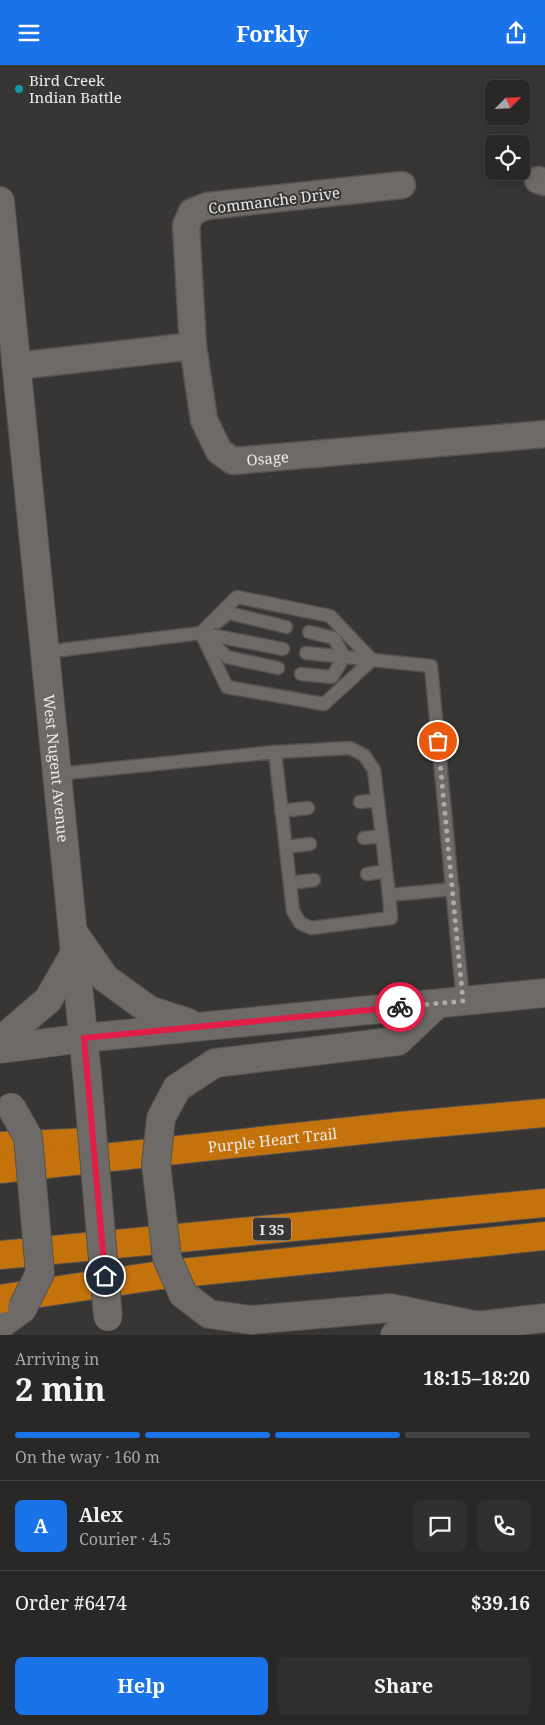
<!DOCTYPE html>
<html lang="en">
<head>
<meta charset="utf-8">
<style>
	body { margin:0; font-family:"Noto Serif",serif; background:#32302f; color:#f1f3f6; height:100vh; display:flex; flex-direction:column; font-size:19px; white-space:nowrap }
	* { box-sizing:border-box; margin:0 }
	p { font-size:16px; color:#a5a6a7 }
	.icon { flex:none; width:28px; height:28px; fill:none; stroke:currentColor; stroke-width:2; stroke-linecap:round; stroke-linejoin:round }
	.map { position:relative; height:1270px; overflow:hidden }
	.drawer { display:flex; flex-direction:column; background:#2a2827; flex:1 }
	.drawer>* { flex:none }
	.needle { width:32px; rotate:66deg }
	.fabs { position:absolute; left:485px; top:15px; display:grid; gap:10px }
	.fabs a { display:grid; place-items:center; width:45px; height:45px; border-radius:8px; background:#2a2827; box-shadow:0 2px 12px #0003,0 0 0 1px #464444; font-size:25px }
	.pin { position:absolute; display:grid; place-items:center; width:42px; height:42px; color:#fff; margin:-21px; border:2px solid #fff; border-radius:50%; box-shadow:0 1px 5px #0007 }
	.courier { position:absolute; display:grid; place-items:center; width:50px; height:50px; margin:-25px; border:4px solid #e11d48; border-radius:50%; background:#fff; color:#222; box-shadow:0 1px 6px #0007 }
	.overview em { font-style:normal; font-weight:700 }
	.overview div { display:flex; flex-direction:column-reverse }
	.overview { display:flex; align-items:center; justify-content:space-between; height:85px; padding:0 15px }
	h1 { font-size:32px; font-weight:700; line-height:38px }
	.bar { display:grid; grid-template-columns:repeat(4,1fr); gap:8px 5px; align-content:center; height:60px; padding:0 15px }
	.bar i { height:6px; border-radius:4px; background:#464444 }
	.bar .active { background:#1a73e8 }
	.bar p { grid-column:span 4 }
	.line { display:flex; align-items:center; gap:12px; padding:0 15px; border-top:1px solid #464444 }
	.line div { flex:1 }
	.round { display:grid; place-items:center; flex:none; width:52px; height:52px; border-radius:8px; background:#32302f }
	.button { display:flex; gap:10px; margin-top:auto; padding:10px 15px }
	.button a { flex:1; height:58px; border-radius:8px; background:#1a73e8; color:#fff; font-size:20px; font-weight:700; line-height:58px; text-align:center }
	.button a+a { background:#32302f; color:#f1f3f6 }
	header { display:flex; justify-content:space-between; align-items:center; height:65px; padding:0 15px; background:#1a73e8; color:#fff; font-size:22px; font-weight:700 }
	.map>svg:first-child { display:block }
	.lines { fill:none; stroke-linecap:round; stroke-linejoin:round }
	.lane-casing { stroke:#555251; stroke-width:15 }
	.street-casing { stroke:#555251; stroke-width:29 }
	.secondary-casing { stroke:#555251; stroke-width:30 }
	.highway-casing { stroke:#555251; stroke-width:30 }
	.lane { stroke:#6d6a68; stroke-width:12 }
	.street { stroke:#6d6a68; stroke-width:26 }
	.secondary { stroke:#6d6a68; stroke-width:28 }
	.highway { stroke:#c3720c; stroke-width:28 }
	.secondary-bridge-casing { stroke:#555251; stroke-width:30; stroke-linecap:butt }
	.secondary-bridge { stroke:#6d6a68; stroke-width:28 }
	.done { stroke:#acabaa; stroke-width:5; stroke-dasharray:0 9 }
	.route { stroke:#e11d48; stroke-width:6 }
	.culture-dot { fill:#0f9aa8; stroke:#383634; stroke-width:2 }
	.labels { text-anchor:middle; dominant-baseline:central; stroke-width:4; stroke-linejoin:round; paint-order:stroke }
	.shield { fill:#383634; stroke:#b5b4b3; stroke-width:1 }
	.shield-label { font-size:14px; font-weight:bold; fill:#ebeae9 }
	.poi-label { font-size:15px; fill:#ebeae9; stroke:#383634; text-anchor:start }
	.street-label { font-size:15px; fill:#ebeae9; stroke:#383634 }
</style>
</head>
<body>
<header><svg class="icon" aria-label="menu" viewBox="0 0 24 24"><path d="M4 6h16M4 12h16M4 18h16"/></svg>Forkly<svg class="icon" aria-label="share" viewBox="0 0 24 24"><path d="M12 15V3M7 8l5-5 5 5M5 13v7h14v-7"/></svg></header>
<div class="map">
<svg width="545" height="1270" viewBox="0 0 545 1270">
	<rect width="100%" height="100%" fill="#383634"/>
	<g class="lines">
		<defs>
			<g id="lane">
				<polygon points="237,532 330,551 372,595 324,639 227,622 201,568"/>
				<polyline points="217,557 229,548 286,562"/>
				<polyline points="309,567 334,573 344,592"/>
				<polyline points="207,573 227,592 278,603"/>
				<polyline points="45,587 201,568 283,584"/>
				<polyline points="306,588 431,601 463,936"/>
				<polyline points="301,609 332,612 344,592"/>
				<polyline points="275,687 350,683 364,690 374,705 389,830"/>
				<polyline points="57,709 275,687 293,846 300,858 311,863 391,853 389,830 453,824"/>
				<polyline points="360,737 378,735"/>
				<polyline points="281,746 308,743"/>
				<polyline points="364,773 382,771"/>
				<polyline points="286,782 310,779"/>
				<polyline points="367,809 386,806"/>
				<polyline points="290,818 314,815"/>
			</g>
			<g id="street">
				<polyline points="538,115 545,117"/>
				<path id="s1" d="M402,120L207,141L192,147L186,160L193,281L204,355L219,386L233,396L545,369"/>
				<polyline points="17,301 193,281"/>
			</g>
			<g id="secondary">
				<path id="s2" d="M0,136L88,1020"/>
				<polyline points="75,870 105,913 149,945 189,958"/>
				<polyline points="0,973 7,970 48,935 75,888"/>
				<polyline points="0,984 84,973 545,928"/>
				<polyline points="177,1023 215,998 398,976 437,939"/>
				<polyline points="183,1229 209,1249 251,1255 390,1243 479,1261"/>
				<polyline points="0,1260 22,1244"/>
				<polyline points="395,1270 545,1253"/>
			</g>
			<g id="highway">
				<polyline points="0,1081 91,1077"/>
				<path id="s3" d="M0,1104L400,1061L545,1048"/>
				<polyline points="0,1190 545,1138"/>
				<polyline points="0,1234 161,1210 545,1171"/>
			</g>
		</defs>
		<use href="#lane" class="lane-casing"/>
		<use href="#street" class="street-casing"/>
		<use href="#secondary" class="secondary-casing"/>
		<use href="#highway" class="highway-casing"/>
		<use href="#lane" class="lane"/>
		<use href="#street" class="street"/>
		<use href="#secondary" class="secondary"/>
		<use href="#highway" class="highway"/>
		<defs>
			<g id="secondary-bridge">
				<polyline points="88,1020 108,1252"/>
				<polyline points="177,1023 161,1053 156,1099 167,1193 183,1229"/>
				<polyline points="11,1042 28,1072 40,1208 22,1244"/>
			</g>
		</defs>
		<use href="#secondary-bridge" class="secondary-bridge-casing"/>
		<use href="#secondary-bridge" class="secondary-bridge"/>
	</g>
	<g class="lines">
		<polyline class="done" points="400,942 463,936 438,676"/>
		<polyline class="route" points="105,1211 84,973 400,942"/>
	</g>
	<circle class="culture-dot" cx="19" cy="24" r="5"/>
	<g class="labels">
		<rect class="shield" x="253" y="1152.5" width="38" height="23" rx="4"/>
		<g class="shield-label">
			<text x="272" y="1164">I 35</text>
		</g>
		<g class="poi-label">
			<text x="29" y="15">Bird Creek<tspan x="29" dy="17">Indian Battle</tspan></text>
		</g>
		<g class="street-label">
			<text transform="translate(274 135) rotate(-7)">Commanche Drive</text>
			<text stroke="none"><textPath href="#s1" startOffset="509">Osage</textPath></text>
			<text stroke="none"><textPath href="#s2" startOffset="570">West Nugent Avenue</textPath></text>
			<text stroke="none"><textPath href="#s3" startOffset="274">Purple Heart Trail</textPath></text>
		</g>
	</g>
</svg>
<div class="fabs">
<a><svg class="needle" viewBox="-14 -14 28 28"><path d="M0-13l5 13h-10z" fill="#e53935"/><path d="M0 13l5-13h-10z" fill="#a5a6a7"/></svg></a>
<a><svg class="icon" aria-label="locate" viewBox="0 0 24 24"><circle cx="12" cy="12" r="6"/><path d="M12 2v4M12 18v4M2 12h4M18 12h4"/></svg></a>
</div>
<div class="pin" style="left:438px;top:676px;background:#ea580c"><svg class="icon" aria-label="bag" viewBox="0 0 24 24"><path d="M5 8h14l-1 12H6zM9 8a3 3 0 0 1 6 0"/></svg></div>
<div class="pin" style="left:105px;top:1211px;background:#1f2937"><svg class="icon" aria-label="home" viewBox="0 0 24 24"><path d="M3 11l9-7 9 7M6 9v11h12V9"/></svg></div>
<div class="courier" style="left:400px;top:942px"><svg class="icon" aria-label="bike" viewBox="0 0 24 24"><circle cx="6" cy="16" r="4"/><circle cx="18" cy="16" r="4"/><path d="M6 16l4-8h5l3 8M10 8l3 8H6M13 5h3"/></svg></div>
</div>
<section class="drawer">
<div class="overview"><div><h1>2 min</h1><p>Arriving in</p></div><em>18:15–18:20</em></div>
<div class="bar"><i class="active"></i><i class="active"></i><i class="active"></i><i></i><p>On the way · 160 m</p></div>
<div class="line" style="height:90px"><b class="round" style="background:#1a73e8;color:#fff">A</b><div><b>Alex</b><p>Courier · 4.5</p></div><a class="round"><svg class="icon" aria-label="chat" viewBox="0 0 24 24"><path d="M4 5h16v11H9l-5 4z"/></svg></a><a class="round"><svg class="icon" aria-label="phone" viewBox="0 0 24 24"><path d="M5 4h4l2 5-3 2q2 4 5 5l2-3 5 2v4C11 20 4 13 5 4z"/></svg></a></div>
<div class="line" style="height:65px"><div>Order #6474</div><b>$39.16</b></div>
<div class="button"><a>Help</a><a>Share</a></div>
</section>
</body>
</html>
